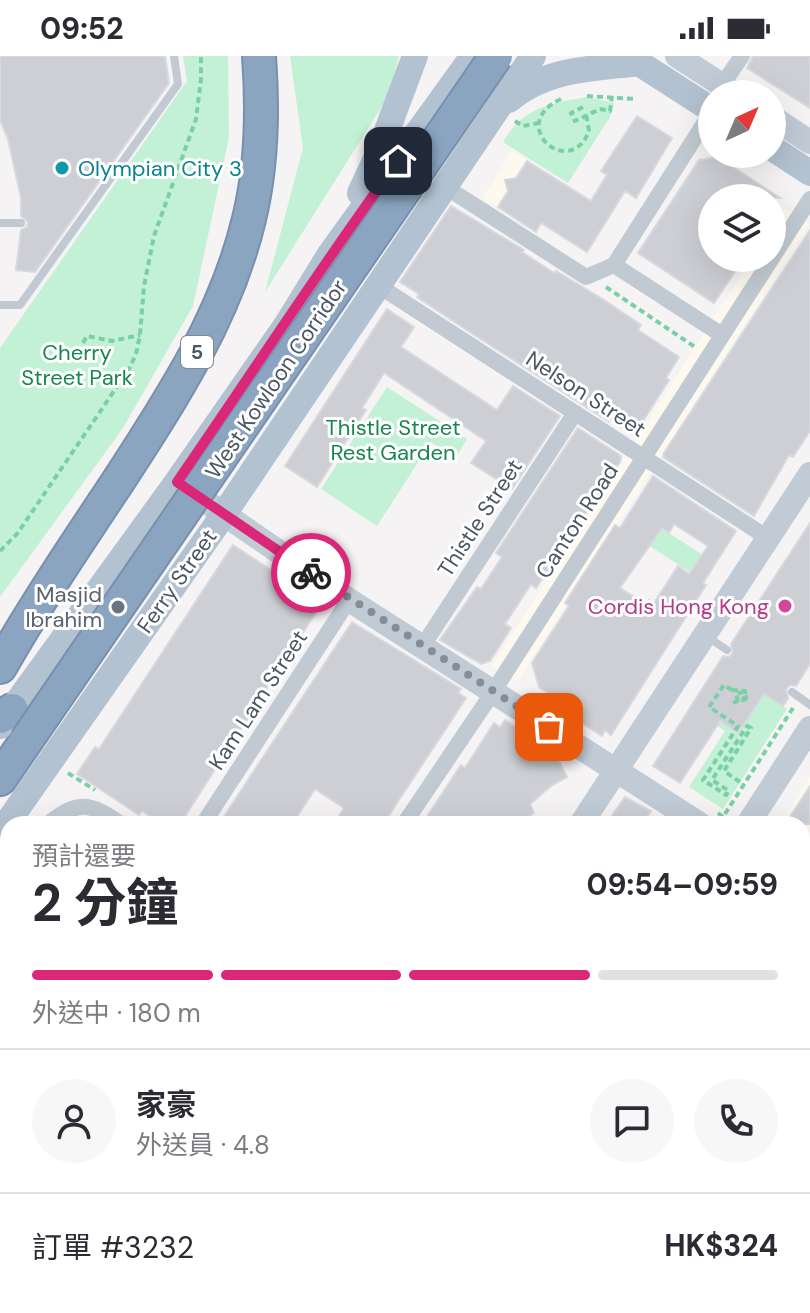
<!DOCTYPE html>
<html lang="zh-TW">
<head>
<meta charset="utf-8">
<style>
	body { margin:0; font-family:"DM Sans","Noto Sans TC",sans-serif; background:#f7f7f7; color:#2b2b33; height:100vh; display:flex; flex-direction:column; font-size:30px; white-space:nowrap }
	* { box-sizing:border-box; margin:0 }
	p { font-size:26px; color:#7c7c81 }
	.icon { flex:none; width:44px; height:44px; fill:none; stroke:currentColor; stroke-width:2; stroke-linecap:round; stroke-linejoin:round }
	.map { position:relative; flex:1; overflow:hidden }
	.side { position:absolute; left:0px; top:760px; width:810px; height:498px; display:flex; flex-direction:column; background:#fff; border-radius:24px 24px 0 0; box-shadow:0 8px 32px #0002 }
	.side>* { flex:none }
	.needle { width:52px; rotate:44deg }
	.tools { position:absolute; left:698px; top:24px; display:grid; gap:16px }
	.tools a { display:grid; place-items:center; width:88px; height:88px; border-radius:50%; background:#fff; box-shadow:0 8px 32px #0002; font-size:40px }
	.pin { position:absolute; display:grid; place-items:center; width:68px; height:68px; color:#fff; margin:-34px; border-radius:16px; box-shadow:0 4px 12px #0006 }
	.courier { position:absolute; display:grid; place-items:center; width:80px; height:80px; margin:-40px; border:6px solid #db2777; border-radius:50%; background:#fff; color:#222; box-shadow:0 2px 10px #0007 }
	.head em { font-style:normal; font-weight:700 }
	.head div { display:flex; flex-direction:column-reverse }
	.head { display:flex; align-items:center; justify-content:space-between; height:136px; padding:0 32px }
	h1 { font-size:52px; font-weight:700; line-height:60px }
	.bar { display:grid; grid-template-columns:repeat(4,1fr); gap:12px 8px; align-content:center; height:96px; padding:0 32px }
	.bar i { height:10px; border-radius:6px; background:#e1e1e2 }
	.bar .active { background:#db2777 }
	.bar p { grid-column:span 4 }
	.line { display:flex; align-items:center; gap:20px; padding:0 32px; border-top:2px solid #e1e1e2 }
	.line div { flex:1 }
	.round { display:grid; place-items:center; flex:none; width:84px; height:84px; border-radius:42px; background:#f7f7f7 }
	.status { display:flex; justify-content:space-between; align-items:center; height:56px; padding:0 40px; background:#fff; direction:ltr }
	.status svg { height:22px; fill:currentColor }
	.map>svg:first-child { display:block }
	.commercial { fill:#fdf9ef }
	.green { fill:#c3f1d5 }
	.building { fill:#cdcfd5; stroke:#d7d9de; stroke-width:2; fill-rule:evenodd }
	.lines { fill:none; stroke-linecap:round; stroke-linejoin:round }
	.highway-casing { stroke:#7690ad; stroke-width:36 }
	.path { stroke:#7ad0a6; stroke-width:4; stroke-dasharray:6 4; stroke-linecap:butt }
	.lane { stroke:#c1cad2; stroke-width:8 }
	.street { stroke:#c1cad2; stroke-width:16 }
	.secondary { stroke:#c1cbd6; stroke-width:24 }
	.primary { stroke:#b3c2d1; stroke-width:26 }
	.highway { stroke:#8ba5c1; stroke-width:32 }
	.highway-bridge-casing { stroke:#7690ad; stroke-width:36; stroke-linecap:butt }
	.path-bridge { stroke:#7ad0a6; stroke-width:4; stroke-dasharray:6 4; stroke-linecap:butt }
	.highway-bridge { stroke:#8ba5c1; stroke-width:32 }
	.done { stroke:#868d94; stroke-width:8; stroke-dasharray:0 14.4 }
	.route { stroke:#db2777; stroke-width:10 }
	.culture-dot { fill:#0f9aa8; stroke:#fff; stroke-width:3 }
	.hotel-dot { fill:#d1479c; stroke:#fff; stroke-width:3 }
	.worship-dot { fill:#6b7280; stroke:#fff; stroke-width:3 }
	.labels { text-anchor:middle; dominant-baseline:central; stroke-width:6; stroke-linejoin:round; paint-order:stroke }
	.shield { fill:#fff; stroke:#808990; stroke-width:2 }
	.shield-label { font-size:20px; font-weight:bold; fill:#4a5661 }
	.culture-label { font-size:22px; fill:#0d838f; stroke:#fff; text-anchor:start }
	.park-label { font-size:22px; fill:#17864f; stroke:#fff }
	.street-label { font-size:22px; fill:#4a5661; stroke:#fff }
	.worship-label { font-size:22px; fill:#5b616d; stroke:#fff; text-anchor:end }
	.hotel-label { font-size:22px; fill:#b23c85; stroke:#fff; text-anchor:end }
</style>
</head>
<body>
<div class="status"><b>09:52</b><svg viewBox="0 0 49 12"><path d="M0 12V9h3v3zM5 12V6h3v6zM10 12V3h3v9zM15 12V0h3v12zM26 1h20v11H26zM47 4h2v5h-2z"/></svg></div>
<div class="map">
<svg width="810" height="1257" viewBox="0 0 810 1257">
	<rect width="100%" height="100%" fill="#f5f3f3"/>
	<g class="commercial">
		<polygon points="512,95 567,130 537,177 482,142"/>
		<polygon points="784,152 809,168 659,403 740,473 651,416 517,626 492,610 626,399 394,251 402,238 634,387 752,202 772,202 772,170"/>
		<polygon points="810,721 810,808 802,803 802,768 780,768"/>
		<polygon points="802,1239 810,1245 810,1257 741,1257 745,1250 802,1250"/>
	</g>
	<g class="green">
		<polygon points="183,0 228,0 229,81 193,250 123,372 0,541 0,292 187,25"/>
		<polygon points="290,0 399,0 389,39 265,236 303,92"/>
		<path d="M588,41L614,47L610,61L568,127L503,86C523,51 551,47 588,41Z"/>
		<polygon points="387,331 467,383 456,401 431,386 377,470 321,433"/>
		<polygon points="632,453 715,507 704,525 620,471"/>
		<polygon points="718,608 787,653 723,753 689,731 725,675 690,652"/>
	</g>
	<g class="building">
		<polygon points="0,0 165,0 169,27 35,216 16,214 21,174 27,171 28,166 21,160 21,142 8,83 0,64"/>
		<polygon points="753,0 810,0 810,52 747,12"/>
		<polygon points="637,60 672,82 636,142 625,135 587,196 541,167 536,176 498,151 508,135 505,124 516,122 527,105 591,145 607,119 601,115"/>
		<polygon points="718,101 780,142 712,142 712,202 744,202 714,247 638,197 699,104"/>
		<polygon points="451,150 524,194 522,196 554,217 556,215 601,242 641,269 638,274 679,301 666,322 669,324 634,379 606,360 608,365 456,267 417,241 419,238 400,226"/>
		<polygon points="810,174 810,375 793,401 789,399 754,460 663,401 664,397"/>
		<polygon points="387,253 414,271 401,291 497,354 513,330 560,360 512,433 471,407 486,385 384,317 362,352 366,354 317,431 285,410"/>
		<polygon points="578,372 621,400 620,406 536,532 531,528 505,568 511,572 490,605 481,608 440,584 477,531 481,533 502,501 496,497"/>
		<path d="M653,420L736,475L703,527L706,529L611,679L605,674L602,680L568,658L572,652L539,631L532,607L569,550L565,547L615,469L620,472ZM674,468L708,490L689,518L678,510L654,547L649,544L647,549L620,532L662,472L669,477Z"/>
		<polygon points="810,467 810,608 796,630 790,629 786,633 788,642 783,650 764,638 738,677 720,665 680,727 653,710 723,600 729,601 733,597 731,588"/>
		<polygon points="233,489 271,514 273,510 292,523 290,526 322,547 180,768 161,768 142,755 139,759 77,718 95,691 99,693"/>
		<polygon points="352,566 461,633 458,637 466,642 395,750 384,768 334,768 344,752 315,733 292,768 219,768"/>
		<polygon points="505,664 535,684 532,689 560,707 567,721 551,730 530,748 534,757 517,768 422,768 461,709 465,712 494,667 500,671"/>
		<polygon points="810,730 810,768 785,768"/>
		<polygon points="625,741 651,755 642,768 606,768"/>
	</g>
	<g class="lines">
		<defs>
			<g id="highway">
				<path d="M0,611C36,548 77,487 117,427C171,344 226,260 249,163C262,110 263,54 259,0"/>
				<polyline points="0,661 12,654"/>
				<polyline points="0,723 26,685"/>
			</g>
		</defs>
		<use href="#highway" class="highway-casing"/>
		<g class="path">
			<polyline points="587,40 635,43"/>
			<polyline points="583,51 571,57 575,65 600,53 610,55 612,40"/>
			<polyline points="515,65 523,70 539,67"/>
			<polyline points="606,231 695,291"/>
			<polyline points="83,287 87,280 112,285 140,279"/>
			<polyline points="0,495 17,478 129,313 136,298 140,279 144,230 154,180 196,63 201,23 201,0"/>
			<polyline points="732,634 724,629 709,651 738,670 703,724 726,739 729,735 712,724 747,670"/>
			<polyline points="733,647 746,641 743,636 736,638"/>
			<polyline points="68,717 95,734"/>
			<polyline points="740,726 724,715 751,672 744,668"/>
			<polyline points="718,757 723,761 793,652"/>
			<polyline points="802,987 810,974"/>
			<polyline points="0,1054 8,1059"/>
			<polyline points="0,1078 8,1067"/>
			<polyline points="0,1086 8,1075"/>
		</g>
		<g class="lane">
			<polyline points="0,167 21,167"/>
			<polyline points="0,249 20,249 178,28 174,0"/>
			<polyline points="706,580 727,594"/>
			<polyline points="792,636 810,649"/>
			<polyline points="802,812 807,806"/>
		</g>
		<g class="street">
			<polyline points="722,29 742,0"/>
			<polyline points="458,139 586,221 614,209"/>
			<polyline points="614,209 712,55"/>
			<polyline points="614,209 722,279"/>
			<polyline points="379,230 768,482"/>
			<polyline points="422,591 575,357"/>
			<path d="M48,768C79,743 90,747 121,768"/>
			<polyline points="203,768 349,544"/>
			<polyline points="404,768 493,636 810,143"/>
			<polyline points="0,836 8,825"/>
			<polyline points="802,1019 810,1007"/>
			<polyline points="802,1213 804,1214"/>
			<polyline points="546,1250 557,1257"/>
			<polyline points="82,1257 87,1250"/>
			<polyline points="650,1257 655,1250"/>
		</g>
		<g class="secondary">
			<polyline points="677,0 736,38"/>
			<polyline points="772,61 810,86"/>
			<polyline points="183,430 349,544 700,768"/>
			<polyline points="581,768 810,418"/>
			<polyline points="748,768 810,672"/>
			<polyline points="802,832 810,837"/>
			<polyline points="0,1174 8,1179"/>
			<polyline points="117,1250 128,1257"/>
			<polyline points="264,1257 268,1250"/>
			<polyline points="431,1257 436,1250"/>
		</g>
		<g class="primary">
			<polyline points="628,0 712,54"/>
			<path d="M509,44C546,12 593,13 639,7"/>
			<polyline points="772,92 810,117"/>
			<polyline points="360,137 379,96 415,0"/>
			<polyline points="0,670 177,426 287,268 330,198 473,0"/>
			<polyline points="0,777 224,458 533,0"/>
		</g>
		<use href="#highway" class="highway"/>
		<defs>
			<polyline id="highway-bridge" points="26,685 496,0"/>
		</defs>
		<use href="#highway-bridge" class="highway-bridge-casing"/>
		<g class="path-bridge">
			<path d="M561,43C505,69 570,125 589,75L586,58"/>
			<polyline points="732,634 745,635 746,643 738,646 736,638"/>
		</g>
		<use href="#highway-bridge" class="highway-bridge"/>
	</g>
	<g class="lines">
		<polyline class="done" points="311,517 549,671"/>
		<path class="route" d="M311,517L177,426C251,319 321,210 398,105"/>
	</g>
	<circle class="culture-dot" cx="62" cy="112" r="8"/>
	<circle class="hotel-dot" cx="785" cy="550" r="8"/>
	<circle class="worship-dot" cx="118" cy="551" r="8"/>
	<g class="labels">
		<rect class="shield" x="181" y="280" width="32" height="32" rx="6"/>
		<g class="shield-label">
			<text x="197" y="296">5</text>
		</g>
		<g class="culture-label">
			<text x="78" y="112">Olympian City 3</text>
		</g>
		<g class="park-label">
			<text x="77" y="296">Cherry<tspan x="77" dy="25">Street Park</tspan></text>
			<text x="393" y="371">Thistle Street<tspan x="393" dy="25">Rest Garden</tspan></text>
		</g>
		<g class="street-label">
			<text transform="translate(276 323) rotate(-56)">West Kowloon Corridor</text>
			<text transform="translate(586 338) rotate(33)">Nelson Street</text>
			<text transform="translate(480 462) rotate(-57)">Thistle Street</text>
			<text transform="translate(577 465) rotate(-57)">Canton Road</text>
			<text transform="translate(177 525) rotate(-55)">Ferry Street</text>
			<text transform="translate(258 644) rotate(-57)">Kam Lam Street</text>
		</g>
		<g class="worship-label">
			<text x="102" y="538">Masjid<tspan x="102" dy="25">Ibrahim</tspan></text>
		</g>
		<g class="hotel-label">
			<text x="769" y="550">Cordis Hong Kong</text>
		</g>
	</g>
</svg>
<div class="tools">
<a><svg class="needle" viewBox="-14 -14 28 28"><path d="M0-13l5 13h-10z" fill="#e53935"/><path d="M0 13l5-13h-10z" fill="#7c7c81"/></svg></a>
<a><svg class="icon" aria-label="layers" viewBox="0 0 24 24"><path d="M12 4l9 5-9 5-9-5zM3 14l9 5 9-5"/></svg></a>
</div>
<div class="pin" style="left:549px;top:671px;background:#ea580c"><svg class="icon" aria-label="bag" viewBox="0 0 24 24"><path d="M5 8h14l-1 12H6zM9 8a3 3 0 0 1 6 0"/></svg></div>
<div class="pin" style="left:398px;top:105px;background:#1f2937"><svg class="icon" aria-label="home" viewBox="0 0 24 24"><path d="M3 11l9-7 9 7M6 9v11h12V9"/></svg></div>
<div class="courier" style="left:311px;top:517px"><svg class="icon" aria-label="bike" viewBox="0 0 24 24"><circle cx="6" cy="16" r="4"/><circle cx="18" cy="16" r="4"/><path d="M6 16l4-8h5l3 8M10 8l3 8H6M13 5h3"/></svg></div>
<section class="side">
<div class="head"><div><h1>2 分鐘</h1><p>預計還要</p></div><em>09:54–09:59</em></div>
<div class="bar"><i class="active"></i><i class="active"></i><i class="active"></i><i></i><p>外送中 · 180 m</p></div>
<div class="line" style="height:144px"><a class="round"><svg class="icon" aria-label="person" viewBox="0 0 24 24"><circle cx="12" cy="8" r="4"/><path d="M4 21q1-7 8-7t8 7"/></svg></a><div><b>家豪</b><p>外送員 · 4.8</p></div><a class="round"><svg class="icon" aria-label="chat" viewBox="0 0 24 24"><path d="M4 5h16v11H9l-5 4z"/></svg></a><a class="round"><svg class="icon" aria-label="phone" viewBox="0 0 24 24"><path d="M5 4h4l2 5-3 2q2 4 5 5l2-3 5 2v4C11 20 4 13 5 4z"/></svg></a></div>
<div class="line" style="height:104px"><div>訂單 #3232</div><b>HK$324</b></div>
</section>
</div>
</body>
</html>
